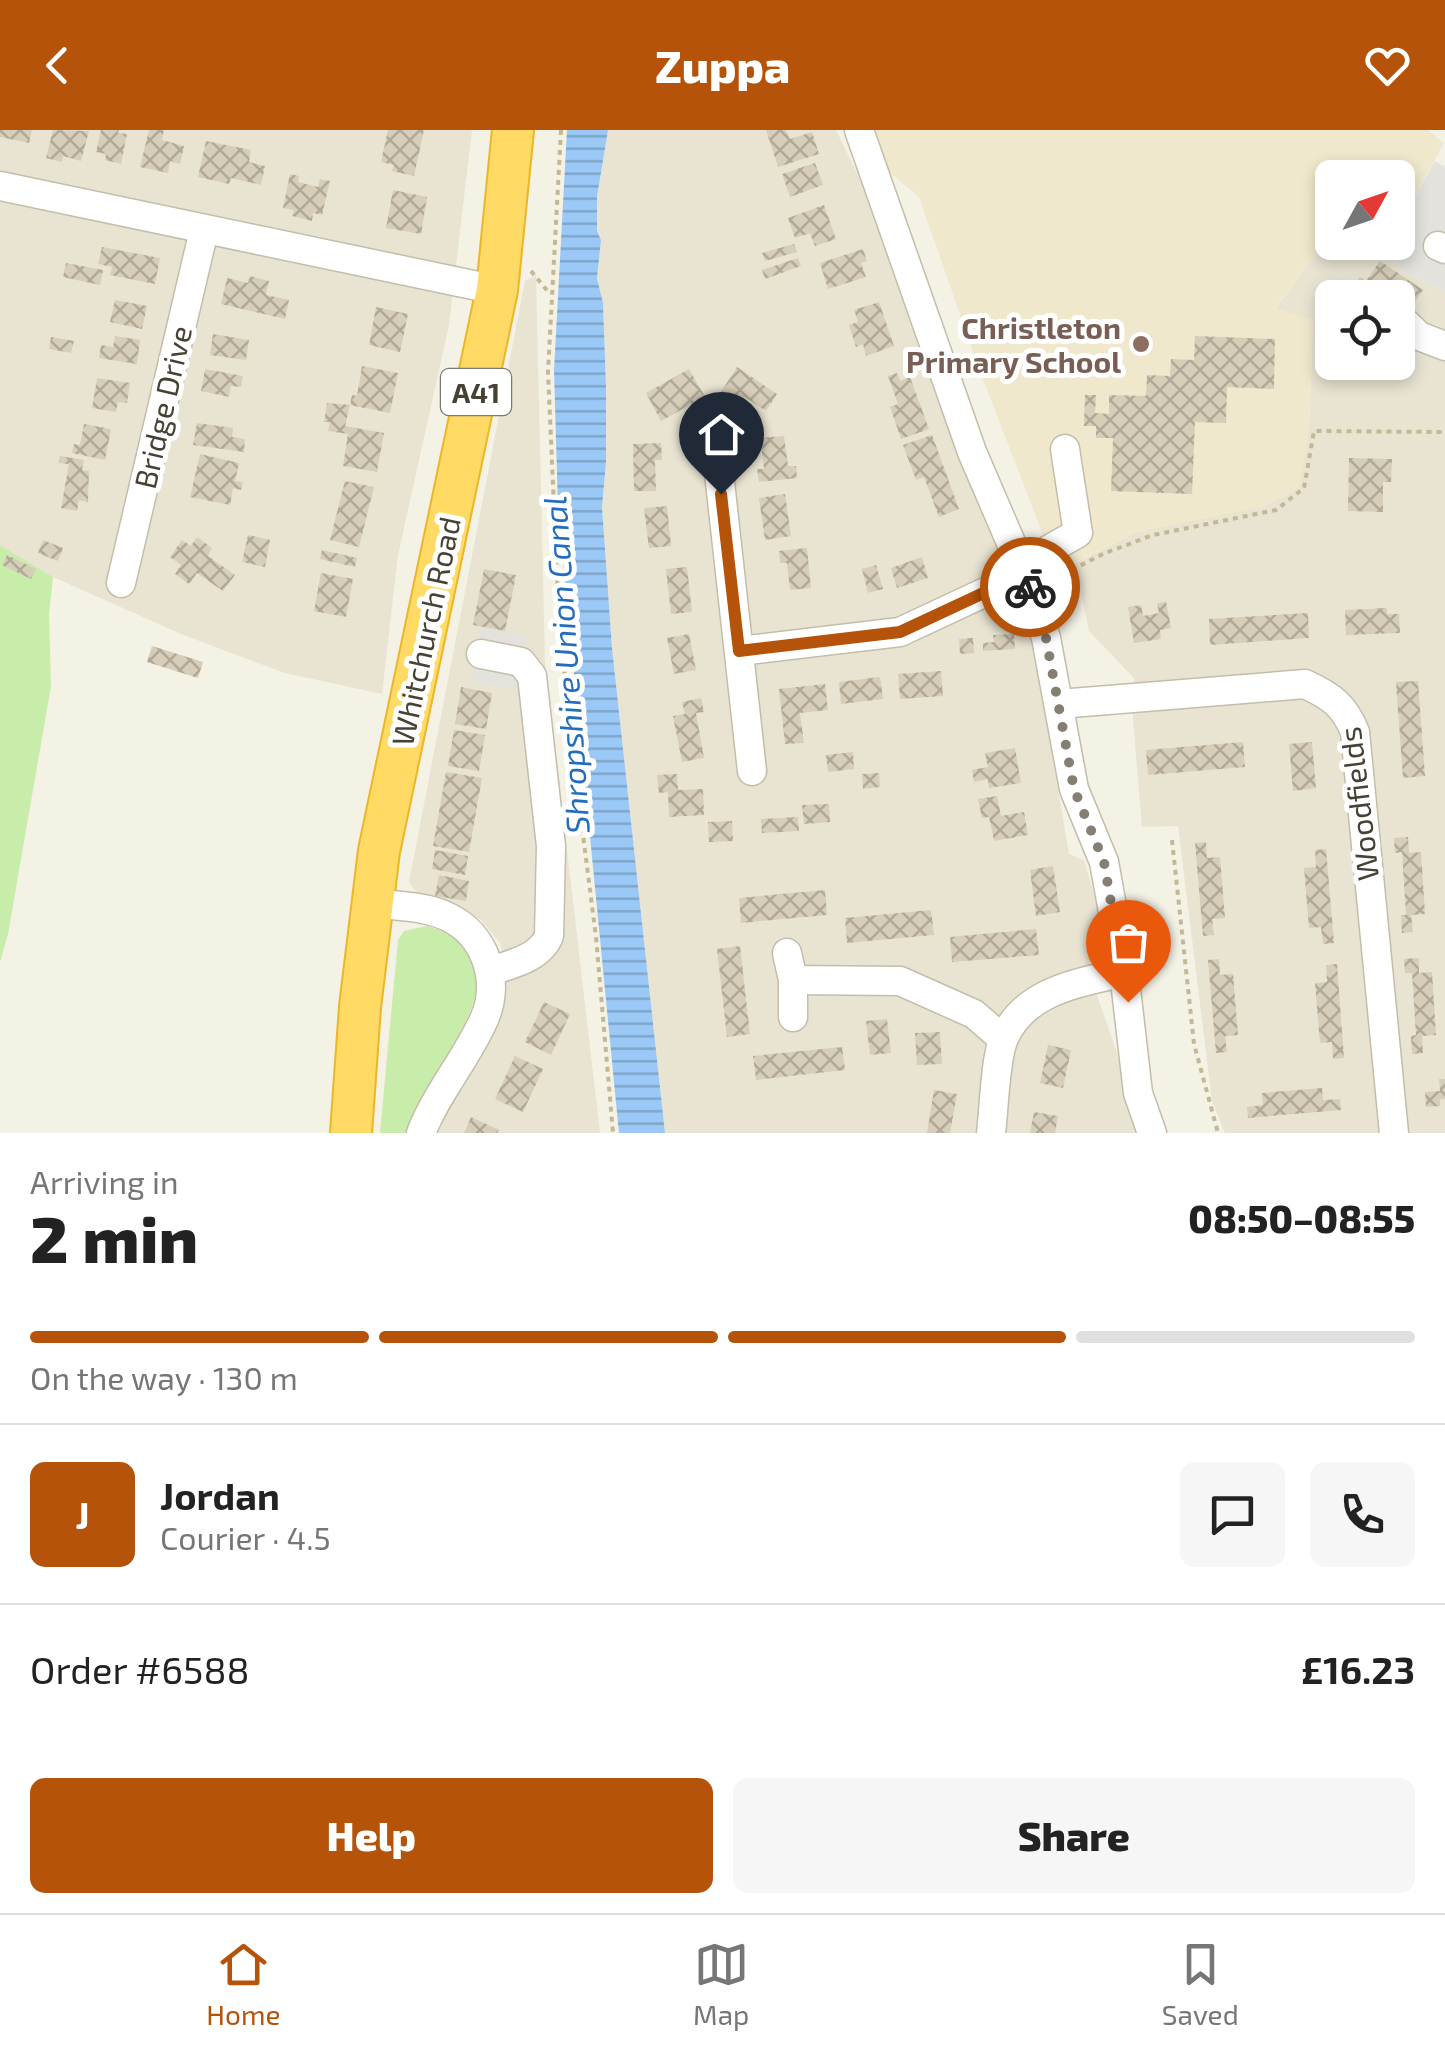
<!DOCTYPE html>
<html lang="en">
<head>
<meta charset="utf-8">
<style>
	body { margin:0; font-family:"Exo 2",sans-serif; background:#f6f6f6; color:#222; height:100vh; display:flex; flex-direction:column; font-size:38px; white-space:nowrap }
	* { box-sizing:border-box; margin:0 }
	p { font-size:32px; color:#767676 }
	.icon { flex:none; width:55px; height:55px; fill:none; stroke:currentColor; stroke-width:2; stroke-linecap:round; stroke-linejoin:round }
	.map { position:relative; height:1003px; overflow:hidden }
	.panel { display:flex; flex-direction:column; background:#fff; flex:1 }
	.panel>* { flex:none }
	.needle { width:65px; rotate:50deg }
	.tools { position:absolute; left:1315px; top:30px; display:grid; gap:20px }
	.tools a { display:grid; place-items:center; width:100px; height:100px; border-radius:15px; background:#fff; box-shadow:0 5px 15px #0003; font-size:50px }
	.pin { position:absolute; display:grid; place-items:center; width:85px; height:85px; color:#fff; margin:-102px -42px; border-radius:50% 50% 50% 0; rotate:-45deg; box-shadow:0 0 10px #0007 }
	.pin .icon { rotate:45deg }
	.courier { position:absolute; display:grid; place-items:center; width:100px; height:100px; margin:-50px; border:8px solid #b45309; border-radius:50%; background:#fff; color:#222; box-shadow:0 2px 12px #0007 }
	.overview em { font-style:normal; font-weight:800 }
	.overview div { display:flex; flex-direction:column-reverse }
	.overview { display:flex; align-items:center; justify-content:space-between; height:170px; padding:0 30px }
	h1 { font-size:65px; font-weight:800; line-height:75px }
	.bar { display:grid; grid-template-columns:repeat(4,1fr); gap:15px 10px; align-content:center; height:120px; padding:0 30px }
	.bar i { height:12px; border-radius:8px; background:#e0e0e0 }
	.bar .selected { background:#b45309 }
	.bar p { grid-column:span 4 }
	.line { display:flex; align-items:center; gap:25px; padding:0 30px; border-top:2px solid #e0e0e0 }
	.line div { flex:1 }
	.round { display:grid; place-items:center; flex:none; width:105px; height:105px; border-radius:15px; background:#f6f6f6 }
	.action { display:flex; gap:20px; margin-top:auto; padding:20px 30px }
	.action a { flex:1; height:115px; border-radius:15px; background:#b45309; color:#fff; font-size:40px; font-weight:800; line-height:115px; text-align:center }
	.action a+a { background:#f6f6f6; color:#222 }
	header { display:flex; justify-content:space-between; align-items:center; height:130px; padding:0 30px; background:#b45309; color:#fff; font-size:45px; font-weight:800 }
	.dock { display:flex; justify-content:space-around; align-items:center; height:140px; border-top:2px solid #e0e0e0; background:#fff; font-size:28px; color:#767676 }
	.dock a { display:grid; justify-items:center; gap:5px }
	.dock .selected { color:#b45309 }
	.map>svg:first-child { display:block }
	.residential { fill:#e9e4d2; fill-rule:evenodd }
	.education { fill:#efe8cd }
	.grass { fill:#c8eca9 }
	.parking { fill:#e4e2dd }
	.water { fill:url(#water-rules) }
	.building { fill:url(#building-cross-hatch) }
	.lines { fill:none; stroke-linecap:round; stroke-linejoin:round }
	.minor-casing { stroke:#c3bda9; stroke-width:31 }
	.highway-casing { stroke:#ecb627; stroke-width:44 }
	.path { stroke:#c3b896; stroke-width:4; stroke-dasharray:5 5; stroke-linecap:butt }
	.minor { stroke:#fff; stroke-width:28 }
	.highway { stroke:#ffda65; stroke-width:40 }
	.done { stroke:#847f72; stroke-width:10; stroke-dasharray:0 18 }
	.route { stroke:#b45309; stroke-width:12 }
	.education-dot { fill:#8d6e63; stroke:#fff; stroke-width:4 }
	.labels { text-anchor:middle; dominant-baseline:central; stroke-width:10; stroke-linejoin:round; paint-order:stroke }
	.shield { fill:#fff; stroke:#7e7a71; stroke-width:2.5 }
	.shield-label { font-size:28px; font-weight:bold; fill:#474134 }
	.education-label { font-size:30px; font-weight:bold; fill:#785e54; stroke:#fff; text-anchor:end }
	.street-label { font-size:30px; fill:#474134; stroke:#fff }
	.water-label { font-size:32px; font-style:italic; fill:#236dbd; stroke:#fff }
</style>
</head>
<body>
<header><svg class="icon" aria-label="back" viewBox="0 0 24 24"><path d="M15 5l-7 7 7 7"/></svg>Zuppa<svg class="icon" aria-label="heart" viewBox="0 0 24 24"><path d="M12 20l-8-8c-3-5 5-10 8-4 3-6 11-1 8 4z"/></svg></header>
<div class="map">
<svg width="1445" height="1003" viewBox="0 0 1445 1003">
	<defs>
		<pattern id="water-rules" width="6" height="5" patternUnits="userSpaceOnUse" patternTransform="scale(2.5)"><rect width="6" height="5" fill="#9bc9f7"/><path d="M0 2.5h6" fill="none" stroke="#80a5c9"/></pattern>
		<pattern id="building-cross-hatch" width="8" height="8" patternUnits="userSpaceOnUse" patternTransform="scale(2.5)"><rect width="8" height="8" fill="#d7ceb9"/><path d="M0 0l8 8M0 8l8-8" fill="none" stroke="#b0a997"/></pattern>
	</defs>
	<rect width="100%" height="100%" fill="#f4f1e5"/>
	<g class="residential">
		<polygon points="0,0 472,0 449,195 398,425 382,564 285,543 181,504 53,447 0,415"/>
		<polygon points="608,0 836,0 889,109 1031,502 1069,724 1084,730 1100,785 1088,839 1116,920 1137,1003 665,1003 612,518 602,377 606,332 606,256 603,173 597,148 601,110 597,101 597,67"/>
		<path d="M1332,103V112L1388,113L1401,141L1445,161V1003H1225L1212,971L1178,696L1142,697L1133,589L1134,548L1089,501L1075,433L1136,402L1268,375L1299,357L1309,297L1313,190L1275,179ZM1332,168H1398V232H1332Z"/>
		<polygon points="536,145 545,531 600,1003 438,1003 467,939 505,872 507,843 500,813 481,790 449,774 420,766 409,752 525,151"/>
	</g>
	<polygon class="education" points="872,0 1428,0 1444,13 1398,99 1398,48 1332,48 1332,103 1275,178 1313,190 1309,297 1299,357 1268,375 1136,402 1057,441 979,239 919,67 883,37"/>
	<g class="grass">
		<polygon points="0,415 53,447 49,484 51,556 8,804 0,832"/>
		<path d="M427,796C510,820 473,880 444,932C431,956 419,978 409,1003H380L398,810L404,801Z"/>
	</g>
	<g class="parking">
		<polygon points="1435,31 1445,37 1445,161 1401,141 1390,113 1398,112 1398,99"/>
		<polygon points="480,496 526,505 516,559 470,551"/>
	</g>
	<polygon class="water" points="567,0 608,0 597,67 597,101 601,110 597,148 603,173 606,256 606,332 602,377 612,518 665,1003 619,1003 558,379 554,240"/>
	<g class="building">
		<polygon points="0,0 32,0 29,13 0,7"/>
		<polygon points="53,0 89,1 81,31 63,26 62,32 46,28"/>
		<polygon points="101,0 119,0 118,3 127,4 121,34 105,30 106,24 96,22"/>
		<polygon points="149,0 164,0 162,10 184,16 180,34 170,31 168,43 140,37"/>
		<polygon points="388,0 424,0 414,46 392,41 394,35 381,32"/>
		<polygon points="766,0 786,0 790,9 812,2 819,24 778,37"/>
		<polygon points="206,11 251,20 249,32 265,36 261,55 231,48 229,54 198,47"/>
		<polygon points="815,33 823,55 790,67 782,44"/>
		<polygon points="290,44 299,46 298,52 318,57 320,49 330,51 322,85 313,83 312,91 292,86 294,80 283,78"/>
		<polygon points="393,60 427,67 421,104 386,98"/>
		<polygon points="824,75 836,109 815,116 810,103 795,108 788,88"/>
		<polygon points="794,114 797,122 765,131 762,123"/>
		<polygon points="102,117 160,128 155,154 110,145 112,137 98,134"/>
		<polygon points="863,119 867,131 861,133 866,147 828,159 820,133"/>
		<polygon points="798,128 801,136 765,149 762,140"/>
		<polygon points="1380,131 1423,160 1412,176 1391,162 1388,168 1353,168 1348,164 1360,147 1366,151"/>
		<polygon points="66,133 103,140 100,155 63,147"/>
		<polygon points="250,146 269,151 266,165 289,170 285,189 221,174 227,148 248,153"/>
		<polygon points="115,170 147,176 142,199 110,192"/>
		<polygon points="879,172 894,216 866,226 863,214 856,217 849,195 858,192 854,180"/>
		<polygon points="376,177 408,184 400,222 369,215"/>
		<polygon points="213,204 249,210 246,230 210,225"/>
		<polygon points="115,206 140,210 137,234 99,228 101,215 113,217"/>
		<polygon points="1195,206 1275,209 1274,259 1227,257 1226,293 1195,292 1192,364 1111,361 1113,308 1096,308 1096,296 1084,296 1085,265 1096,265 1095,283 1109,284 1109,265 1146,266 1147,245 1170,246 1171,229 1194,230"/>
		<polygon points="51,207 74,211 71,223 49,219"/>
		<polygon points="362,236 398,243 390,283 350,275 352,265 357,266"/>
		<polygon points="737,237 777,264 766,281 745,267 740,275 721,262"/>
		<polygon points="205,239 243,246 241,257 231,256 229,267 201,261"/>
		<polygon points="689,239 705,267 661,291 646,263"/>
		<polygon points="897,243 900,251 910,247 929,299 901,309 890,277 898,274 888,246"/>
		<polygon points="97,248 130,253 127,273 118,272 116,282 92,278"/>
		<polygon points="327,273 350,275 345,296 384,303 377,342 343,336 348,304 328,301 330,292 324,292"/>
		<polygon points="197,293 233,298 232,307 245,309 244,322 193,315"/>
		<polygon points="84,294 111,299 105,330 72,323 74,314 80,315"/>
		<polygon points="932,305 959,379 939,387 924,347 916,350 903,315"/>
		<polygon points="784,306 788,336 796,336 797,348 759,352 757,339 764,339 760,308"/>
		<polygon points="661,313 662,330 655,330 656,361 634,361 633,314"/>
		<polygon points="200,324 239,333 235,351 243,352 241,360 233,358 230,375 190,367"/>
		<polygon points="60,326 84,330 82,340 89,341 88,372 79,370 77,381 61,378 69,334 58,333"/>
		<polygon points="1349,328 1392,329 1391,352 1383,352 1383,382 1348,381"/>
		<polygon points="345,351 374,357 359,417 330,410"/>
		<polygon points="785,364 791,406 765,410 759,368"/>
		<polygon points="667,376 671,416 649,418 644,378"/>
		<polygon points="248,405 270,410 265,437 242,432"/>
		<polygon points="197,407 212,418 208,426 235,445 223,461 197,443 189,454 175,444 181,435 170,427 182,410 191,416"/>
		<polygon points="43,410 63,418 58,431 38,423"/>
		<polygon points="807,418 811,458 790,460 787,433 780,433 779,421"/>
		<polygon points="322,420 357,428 355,437 320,429"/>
		<polygon points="7,425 36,439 31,449 2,435"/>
		<polygon points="922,427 928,448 897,458 891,438"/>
		<polygon points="876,435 883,459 868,463 862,439"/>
		<polygon points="687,437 692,482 671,484 666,439"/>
		<polygon points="484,439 516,445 505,501 473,495"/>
		<polygon points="321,443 353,449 346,487 314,481"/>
		<polygon points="1166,472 1171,498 1160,500 1161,509 1134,513 1128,477 1141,475 1143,486 1159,483 1157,473"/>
		<polygon points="1387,478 1387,484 1399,484 1400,503 1346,505 1345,480"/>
		<polygon points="1308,483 1309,508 1210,515 1209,489"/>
		<polygon points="689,504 696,540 674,544 667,508"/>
		<polygon points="1014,504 1015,519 983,521 983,513 994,512 993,505"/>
		<polygon points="973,508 974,523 960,524 959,509"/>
		<polygon points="152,516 203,532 198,548 147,532"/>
		<polygon points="941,541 943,566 900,569 898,544"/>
		<polygon points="880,547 883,569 841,574 839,552"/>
		<polygon points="1418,551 1425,646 1403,648 1396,552"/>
		<polygon points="825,554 828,580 800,583 804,613 785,614 779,559"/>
		<polygon points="461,557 492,563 486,599 455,594"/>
		<polygon points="701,568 704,582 696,583 704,628 682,632 673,586 685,584 682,572"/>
		<polygon points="454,600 485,605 479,641 448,636"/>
		<polygon points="1243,612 1245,637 1148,645 1146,620"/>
		<polygon points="1312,612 1316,658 1293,661 1289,614"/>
		<polygon points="1015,618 1021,653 989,658 988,649 974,652 972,640 988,637 985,623"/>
		<polygon points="853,622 854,639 828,642 826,625"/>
		<polygon points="446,642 482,648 469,722 433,716"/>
		<polygon points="879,643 880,657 863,659 862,644"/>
		<polygon points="677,644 678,660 703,659 704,685 669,687 668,662 659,663 657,645"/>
		<polygon points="997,666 1001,686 1024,682 1028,705 994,711 989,687 982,688 978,669"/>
		<polygon points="829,674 830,692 804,694 802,675"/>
		<polygon points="798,687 799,701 762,703 761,689"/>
		<polygon points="732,691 733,711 709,712 708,692"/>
		<polygon points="1408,707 1409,723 1421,722 1425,784 1411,785 1413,802 1402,803 1401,785 1406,785 1402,722 1395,723 1394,708"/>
		<polygon points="1206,712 1207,728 1220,727 1225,788 1212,789 1214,805 1203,806 1195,713"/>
		<polygon points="1326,719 1334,813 1323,814 1321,797 1309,798 1304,738 1316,737 1315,720"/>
		<polygon points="435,720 468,726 465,745 432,739"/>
		<polygon points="1053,736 1060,782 1036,786 1030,740"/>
		<polygon points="439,745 469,751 466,771 435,766"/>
		<polygon points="825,760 827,785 741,793 739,768"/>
		<polygon points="931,780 934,805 847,813 845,788"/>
		<polygon points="1036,799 1039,825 952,832 950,807"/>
		<polygon points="740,816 750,904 727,907 717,819"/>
		<polygon points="1419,828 1419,843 1432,842 1436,905 1422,906 1423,923 1412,924 1411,906 1416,905 1412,843 1405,843 1404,829"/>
		<polygon points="1219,829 1220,845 1233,844 1238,905 1225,906 1227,922 1216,923 1208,830"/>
		<polygon points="1337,834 1344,928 1333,929 1332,912 1320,913 1315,853 1327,852 1326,835"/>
		<polygon points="544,872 570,884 551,925 525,912"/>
		<polygon points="887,889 891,923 870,925 866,891"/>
		<polygon points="940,902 942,934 917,935 915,903"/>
		<polygon points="1048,915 1071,920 1063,958 1040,953"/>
		<polygon points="842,917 845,940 756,950 753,926"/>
		<polygon points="515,926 543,939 523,982 495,969"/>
		<polygon points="1439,949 1445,949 1445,969 1440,969 1440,976 1426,977 1425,962 1440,961"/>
		<polygon points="1322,958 1323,970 1340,969 1341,980 1248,988 1247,977 1263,975 1262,963"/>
		<polygon points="934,960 957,964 950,1003 927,1003"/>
		<polygon points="1034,982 1058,986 1055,1003 1030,1003"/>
		<polygon points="471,987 499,1000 497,1003 464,1003"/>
	</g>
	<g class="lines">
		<defs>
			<g id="minor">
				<polyline points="859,0 972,322 1031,459 1046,508 1074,659 1104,732 1124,842 1138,963 1152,1003"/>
				<polyline points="0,56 497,160"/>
				<polyline points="1438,116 1445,119"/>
				<polyline points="1398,186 1419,206 1445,216"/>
				<polyline points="717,325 752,641"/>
				<polyline points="1020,436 1078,403 1065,319"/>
				<polyline points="121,453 204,100"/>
				<polyline points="739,521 900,502 1024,444"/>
				<path d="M481,524L521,532L532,546L551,716L549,806C540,828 512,834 491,841"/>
				<path d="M1059,574L1305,554C1331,566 1344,575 1355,602L1394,1003"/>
				<path d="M372,773C397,776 426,776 448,787C486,805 500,851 485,887C468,927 437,962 421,1003"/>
				<polyline points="787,823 793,850 900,851 974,884 1003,909"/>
				<polyline points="793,850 793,887"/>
				<path d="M991,1003C994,980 995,928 1004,908C1025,860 1079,853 1124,842"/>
			</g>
			<polyline id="highway" points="351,1003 360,877 379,721 497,160 513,0"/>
		</defs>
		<use href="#minor" class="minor-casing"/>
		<use href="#highway" class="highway-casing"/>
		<g class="path">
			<polyline points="561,0 548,242 558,467 569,595 596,807 613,1003"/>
			<polyline points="531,141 550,164"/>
			<polyline points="1054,449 1105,423 1153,405 1276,380 1304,358 1314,301 1445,302"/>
			<polyline points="1172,710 1194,914 1218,1003"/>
		</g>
		<use href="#minor" class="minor"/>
		<use href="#highway" class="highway"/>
	</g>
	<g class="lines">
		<polyline class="done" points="1030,457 1046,508 1074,659 1104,732 1128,872"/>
		<polyline class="route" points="721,364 739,521 900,502 1024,444 1030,457"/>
	</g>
	<circle class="education-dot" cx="1141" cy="214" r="10"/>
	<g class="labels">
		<rect class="shield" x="441" y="239" width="70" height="46" rx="8"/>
		<g class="shield-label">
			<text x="476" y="262">A41</text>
		</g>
		<g class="education-label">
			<text x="1121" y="197">Christleton<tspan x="1121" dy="34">Primary School</tspan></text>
		</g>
		<g class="street-label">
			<text transform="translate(162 277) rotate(-77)">Bridge Drive</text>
			<text transform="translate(425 501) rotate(-78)">Whitchurch Road</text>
			<text transform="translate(1358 674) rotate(-97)">Woodfields</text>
		</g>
		<g class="water-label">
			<text transform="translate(565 535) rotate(-94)">Shropshire Union Canal</text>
		</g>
	</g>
</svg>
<div class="tools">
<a><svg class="needle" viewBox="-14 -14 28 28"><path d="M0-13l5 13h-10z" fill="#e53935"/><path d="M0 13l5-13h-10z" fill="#767676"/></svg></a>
<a><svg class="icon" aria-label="locate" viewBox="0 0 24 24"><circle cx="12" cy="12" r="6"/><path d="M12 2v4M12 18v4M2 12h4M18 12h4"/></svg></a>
</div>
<div class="pin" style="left:1128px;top:872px;background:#ea580c"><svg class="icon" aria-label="bag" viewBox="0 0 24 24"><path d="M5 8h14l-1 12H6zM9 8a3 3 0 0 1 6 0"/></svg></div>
<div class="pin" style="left:721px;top:364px;background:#1f2937"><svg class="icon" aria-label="home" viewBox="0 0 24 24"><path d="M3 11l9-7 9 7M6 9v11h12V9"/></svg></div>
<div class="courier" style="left:1030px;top:457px"><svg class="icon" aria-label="bike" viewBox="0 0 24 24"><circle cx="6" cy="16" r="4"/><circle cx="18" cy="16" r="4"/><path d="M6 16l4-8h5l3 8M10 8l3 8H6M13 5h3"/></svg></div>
</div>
<section class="panel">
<div class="overview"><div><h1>2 min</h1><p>Arriving in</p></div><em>08:50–08:55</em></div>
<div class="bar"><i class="selected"></i><i class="selected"></i><i class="selected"></i><i></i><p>On the way · 130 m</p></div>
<div class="line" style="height:180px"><b class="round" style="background:#b45309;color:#fff">J</b><div><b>Jordan</b><p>Courier · 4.5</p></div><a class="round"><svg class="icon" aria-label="chat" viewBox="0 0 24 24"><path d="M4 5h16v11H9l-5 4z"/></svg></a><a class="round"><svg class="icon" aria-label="phone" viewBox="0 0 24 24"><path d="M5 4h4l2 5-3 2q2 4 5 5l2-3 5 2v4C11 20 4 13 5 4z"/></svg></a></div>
<div class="line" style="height:130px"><div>Order #6588</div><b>£16.23</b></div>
<div class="action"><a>Help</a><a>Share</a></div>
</section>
<nav class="dock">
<a class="selected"><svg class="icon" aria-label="home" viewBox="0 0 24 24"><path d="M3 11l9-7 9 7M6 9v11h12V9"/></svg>Home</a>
<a><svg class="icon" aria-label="map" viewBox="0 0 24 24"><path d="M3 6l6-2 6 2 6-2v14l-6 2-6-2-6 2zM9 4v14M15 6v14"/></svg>Map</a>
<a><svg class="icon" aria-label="saved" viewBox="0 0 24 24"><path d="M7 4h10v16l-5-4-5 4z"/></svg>Saved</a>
</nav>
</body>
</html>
